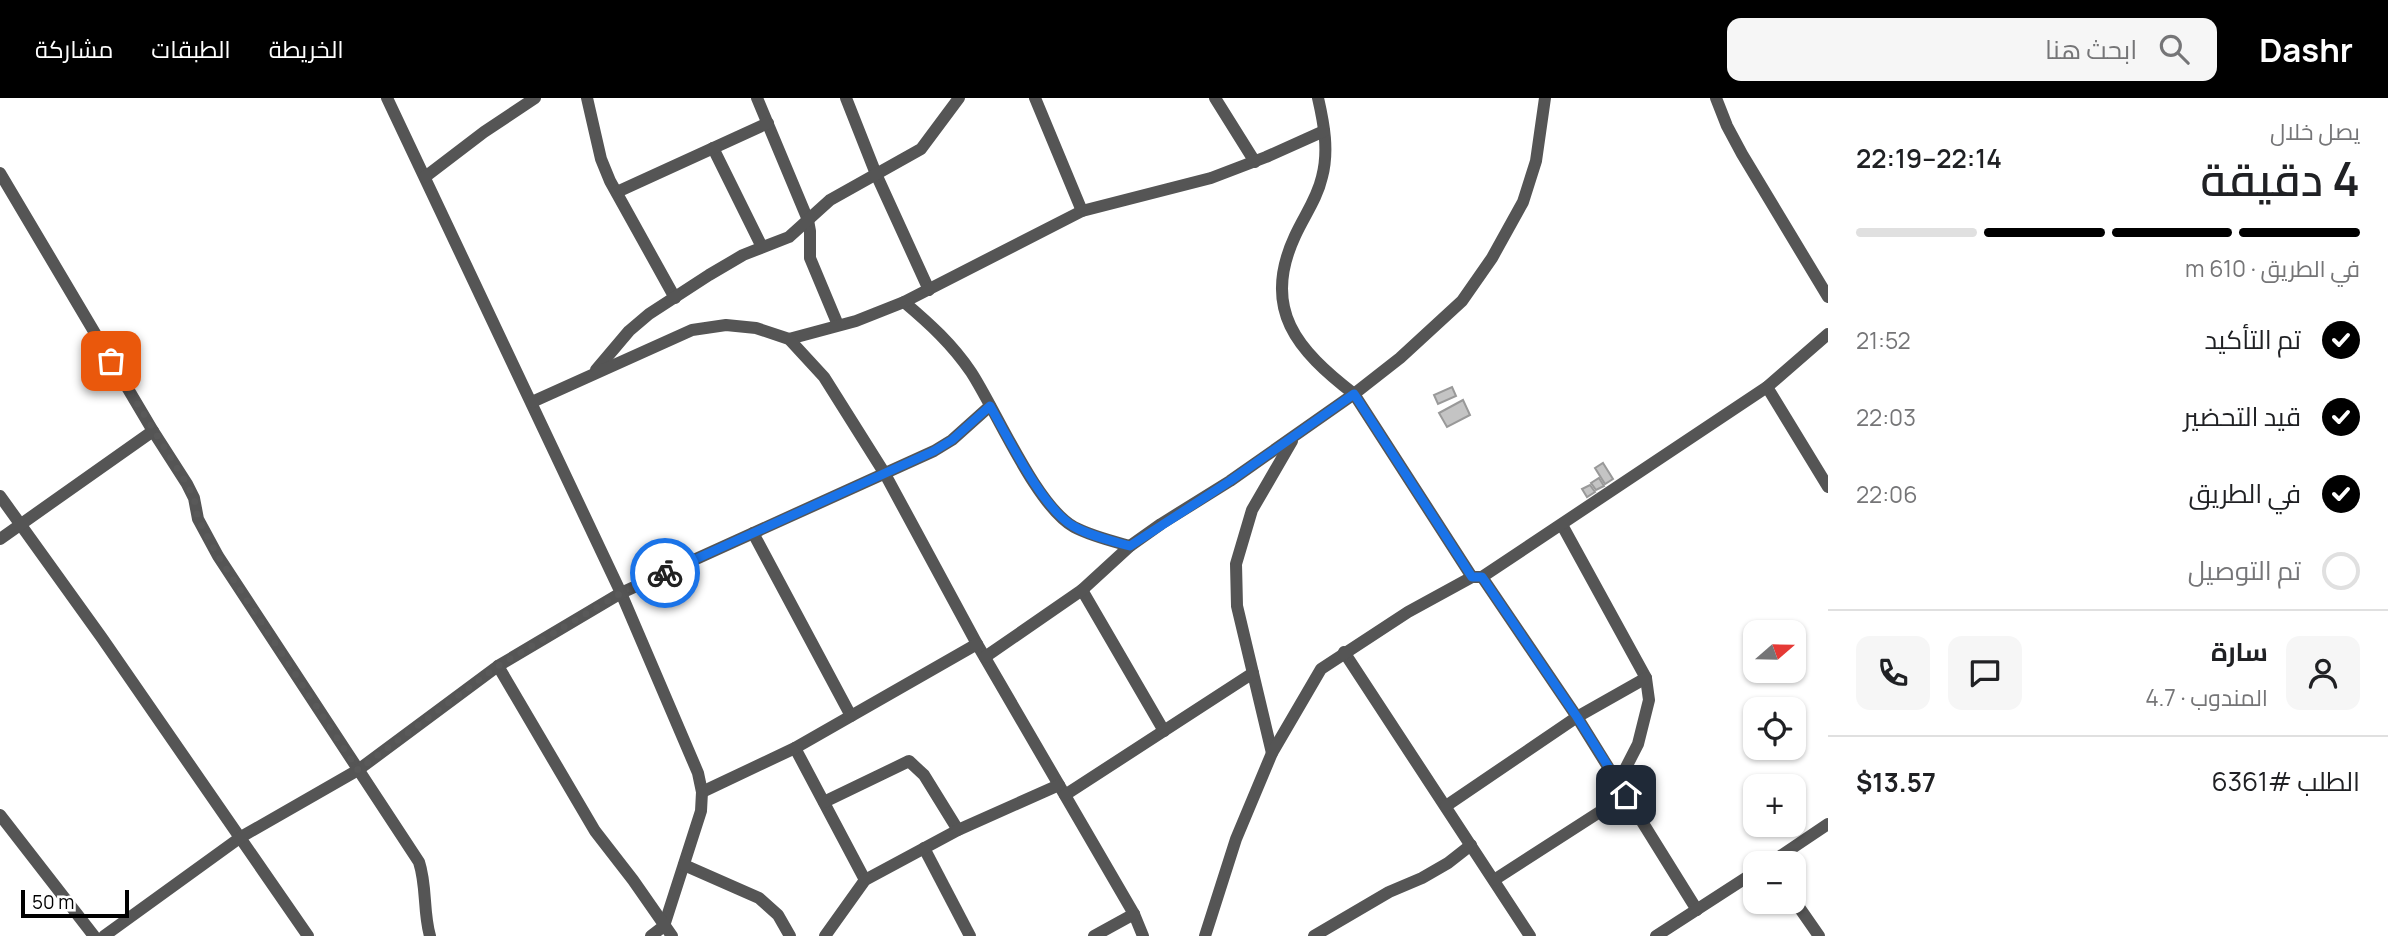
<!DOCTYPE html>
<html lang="ar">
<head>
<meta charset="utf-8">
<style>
	body { margin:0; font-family:Manrope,Cairo,sans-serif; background:#f6f6f6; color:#202124; direction:rtl; height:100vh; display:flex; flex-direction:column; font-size:26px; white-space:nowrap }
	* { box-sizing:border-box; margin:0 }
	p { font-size:23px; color:#757577 }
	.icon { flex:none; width:38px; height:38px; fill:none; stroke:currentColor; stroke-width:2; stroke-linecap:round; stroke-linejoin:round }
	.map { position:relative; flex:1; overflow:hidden; direction:ltr }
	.side { display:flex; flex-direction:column; background:#fff; width:560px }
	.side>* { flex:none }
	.needle { width:46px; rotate:70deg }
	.fabs { position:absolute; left:1743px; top:522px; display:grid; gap:14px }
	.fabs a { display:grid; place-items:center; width:63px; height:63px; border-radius:14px; background:#fff; box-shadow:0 2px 5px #0004; font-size:35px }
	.scale { position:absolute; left:21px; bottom:18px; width:108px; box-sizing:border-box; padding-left:7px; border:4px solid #000; border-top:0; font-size:19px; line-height:24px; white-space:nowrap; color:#000; -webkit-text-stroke:5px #fff; paint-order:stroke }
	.pin { position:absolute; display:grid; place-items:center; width:60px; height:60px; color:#fff; margin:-30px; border-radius:14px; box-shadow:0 4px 10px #0006 }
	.courier { position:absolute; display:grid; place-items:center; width:70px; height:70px; margin:-35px; border:5px solid #1a73e8; border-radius:50%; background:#fff; color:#222; box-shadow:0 2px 9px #0007 }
	.headline em { font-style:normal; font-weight:600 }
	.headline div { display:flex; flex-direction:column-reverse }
	.headline { display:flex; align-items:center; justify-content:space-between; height:119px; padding:0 28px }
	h1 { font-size:46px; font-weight:600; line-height:52px }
	.bar { display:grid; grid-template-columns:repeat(4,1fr); gap:10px 7px; align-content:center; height:84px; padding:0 28px }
	.bar i { height:9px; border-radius:5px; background:#e0e0e0 }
	.bar .current { background:#000 }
	.bar p { grid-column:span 4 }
	.line { display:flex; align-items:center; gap:18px; padding:0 28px; border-top:2px solid #e0e0e0 }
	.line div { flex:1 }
	.round { display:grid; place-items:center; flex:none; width:74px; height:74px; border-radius:14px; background:#f6f6f6 }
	ol { padding:0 28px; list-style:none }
	li { display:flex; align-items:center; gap:21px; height:77px }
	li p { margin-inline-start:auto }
	li .icon { padding:7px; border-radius:50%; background:#000; color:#fff; stroke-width:4 }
	li:last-child { color:#757577 }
	li i { width:38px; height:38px; border:4px solid #e0e0e0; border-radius:50% }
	header { display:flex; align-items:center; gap:42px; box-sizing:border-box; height:98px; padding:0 35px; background:#000; color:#fff }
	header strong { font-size:33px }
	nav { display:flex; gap:38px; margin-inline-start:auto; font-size:24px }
	.search { width:490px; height:63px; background:#f6f6f6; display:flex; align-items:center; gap:18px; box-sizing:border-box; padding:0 24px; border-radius:14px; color:#757577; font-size:26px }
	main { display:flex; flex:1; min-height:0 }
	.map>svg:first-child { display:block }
	.building { fill:#c4c4c4; stroke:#999; stroke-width:2 }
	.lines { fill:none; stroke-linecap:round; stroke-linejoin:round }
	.minor { stroke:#555; stroke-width:12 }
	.done { stroke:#595959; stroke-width:7; stroke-dasharray:0 12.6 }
	.route { stroke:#1a73e8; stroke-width:9 }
</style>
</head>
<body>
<header>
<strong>Dashr</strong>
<div class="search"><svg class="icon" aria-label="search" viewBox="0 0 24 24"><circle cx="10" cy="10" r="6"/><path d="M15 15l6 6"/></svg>ابحث هنا</div>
<nav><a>الخريطة</a><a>الطبقات</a><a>مشاركة</a></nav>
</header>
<main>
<section class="side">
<div class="headline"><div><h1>4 دقيقة</h1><p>يصل خلال</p></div><em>22:14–22:19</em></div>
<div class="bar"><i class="current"></i><i class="current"></i><i class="current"></i><i></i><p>في الطريق · 610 m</p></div>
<ol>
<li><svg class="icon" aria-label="check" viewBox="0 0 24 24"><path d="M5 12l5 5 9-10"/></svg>تم التأكيد<p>21:52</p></li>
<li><svg class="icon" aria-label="check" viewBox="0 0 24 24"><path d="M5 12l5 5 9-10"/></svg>قيد التحضير<p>22:03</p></li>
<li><svg class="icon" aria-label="check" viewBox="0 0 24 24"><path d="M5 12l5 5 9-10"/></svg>في الطريق<p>22:06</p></li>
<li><i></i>تم التوصيل</li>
</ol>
<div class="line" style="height:126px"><a class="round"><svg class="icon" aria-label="person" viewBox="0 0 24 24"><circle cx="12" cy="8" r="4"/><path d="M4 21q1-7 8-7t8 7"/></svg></a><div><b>سارة</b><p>المندوب · 4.7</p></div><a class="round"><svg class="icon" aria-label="chat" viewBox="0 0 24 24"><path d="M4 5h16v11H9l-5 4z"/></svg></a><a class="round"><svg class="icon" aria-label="phone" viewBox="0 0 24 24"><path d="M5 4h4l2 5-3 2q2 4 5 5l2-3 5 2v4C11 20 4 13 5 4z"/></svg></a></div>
<div class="line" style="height:91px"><div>الطلب #6361</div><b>$13.57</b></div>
</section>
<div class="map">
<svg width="1828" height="838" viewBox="0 0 1828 838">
	<rect width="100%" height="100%" fill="#fff"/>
	<g class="building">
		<polygon points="1452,289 1456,298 1438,306 1434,297"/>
		<polygon points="1463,302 1470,317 1447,329 1439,315"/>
		<polygon points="1603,365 1613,381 1605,386 1595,370"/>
		<polygon points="1599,380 1604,388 1596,392 1591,385"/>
		<polygon points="1590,387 1595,394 1587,399 1582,391"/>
	</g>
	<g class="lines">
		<g class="minor">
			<polyline points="387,0 621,495 698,675 702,694 701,713 664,828 651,838"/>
			<polyline points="587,0 601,61 610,83 675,200"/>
			<polyline points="757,0 808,122 810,133 810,160 838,227"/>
			<polyline points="846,0 876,76 929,192"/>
			<polyline points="1035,0 1082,113"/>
			<polyline points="1215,0 1255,64"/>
			<path d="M1318,0C1324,26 1329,53 1322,79C1317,101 1304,118 1295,138C1261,211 1297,252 1354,296L1472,479"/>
			<polyline points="1716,0 1727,28 1742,56 1828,199"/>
			<polyline points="713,50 762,149"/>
			<path d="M0,75L153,333L187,386L194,400L198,421L218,458L419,764C427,788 423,814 430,838"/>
			<polyline points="425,79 484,34 535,0"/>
			<polyline points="617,94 768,25"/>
			<path d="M904,204C930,226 952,246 971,274C996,312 1036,408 1074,429C1091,438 1112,443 1130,448"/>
			<polyline points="789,241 856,223 904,204 1082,113 1211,80 1266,59 1324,33"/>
			<polyline points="596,272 629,233 649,216 709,177 743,157 789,139 830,102 921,51 959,0"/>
			<polyline points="1767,289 1828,389"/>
			<polyline points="532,304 692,232 726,227 756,230 789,241 824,279 885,376 977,546 1134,816 1143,838"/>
			<polyline points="0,398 102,540 308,838"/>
			<polyline points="1562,427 1646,580 1649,602 1638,646 1618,685"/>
			<polyline points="753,435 851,618"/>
			<polyline points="0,441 153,333"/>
			<polyline points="1482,479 1577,619 1697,812"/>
			<polyline points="1082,492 1164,633"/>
			<polyline points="1344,554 1530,838"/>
			<polyline points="985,559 1082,492 1130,448 1161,426 1230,383 1354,296 1400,260 1462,203 1492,160 1523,104 1536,63 1545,0"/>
			<polyline points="498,568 595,733 633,782 672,838"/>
			<polyline points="795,650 865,782"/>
			<polyline points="1272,655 1237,508 1236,466 1252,412 1292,343"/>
			<polyline points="702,694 795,650 977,546"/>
			<polyline points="1065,697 1253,575"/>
			<polyline points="824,704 909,663 924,677 958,732"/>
			<polyline points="1446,708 1577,619 1646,580"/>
			<polyline points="0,717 94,838"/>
			<polyline points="924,750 970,838"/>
			<polyline points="1770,765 1828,726"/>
			<polyline points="684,767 759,800 778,817 790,838"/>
			<polyline points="1494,782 1626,697"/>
			<polyline points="1794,802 1819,838"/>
			<polyline points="104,838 241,739 358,672 498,568 621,495 934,353 952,342 990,308"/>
			<polyline points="825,838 865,782 958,732 1059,687"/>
			<polyline points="1094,838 1134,816"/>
			<polyline points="1205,838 1236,741 1272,655 1321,571 1408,514 1472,479 1482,479 1767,289 1828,236"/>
			<polyline points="1314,838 1389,794 1422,780 1448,765 1471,747"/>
			<polyline points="1656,838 1755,774"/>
		</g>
	</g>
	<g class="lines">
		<polyline class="done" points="111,263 187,386 194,400 198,421 218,458 358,672 498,568 621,495 665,475"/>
		<path class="route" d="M665,475L934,353L952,342L990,308C1009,341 1042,410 1073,428C1090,438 1112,443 1130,448L1230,383L1354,296L1472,479H1482L1577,619L1626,697"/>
	</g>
</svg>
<div class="fabs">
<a><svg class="needle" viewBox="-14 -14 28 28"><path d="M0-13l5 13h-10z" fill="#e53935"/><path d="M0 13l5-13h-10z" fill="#757577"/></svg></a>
<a><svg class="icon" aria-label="locate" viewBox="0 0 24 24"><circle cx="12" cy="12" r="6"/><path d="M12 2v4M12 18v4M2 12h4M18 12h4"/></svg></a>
<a>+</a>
<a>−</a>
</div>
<div class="scale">50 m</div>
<div class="pin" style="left:111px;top:263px;background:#ea580c"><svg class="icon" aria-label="bag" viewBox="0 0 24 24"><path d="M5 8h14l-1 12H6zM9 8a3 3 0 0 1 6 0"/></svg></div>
<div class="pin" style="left:1626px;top:697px;background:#1f2937"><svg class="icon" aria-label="home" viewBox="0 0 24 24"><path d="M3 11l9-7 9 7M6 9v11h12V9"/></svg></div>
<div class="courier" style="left:665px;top:475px"><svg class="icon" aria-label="bike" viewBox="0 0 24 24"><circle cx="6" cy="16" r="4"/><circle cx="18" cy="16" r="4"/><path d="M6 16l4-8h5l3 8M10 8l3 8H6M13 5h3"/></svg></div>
</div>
</main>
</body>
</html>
